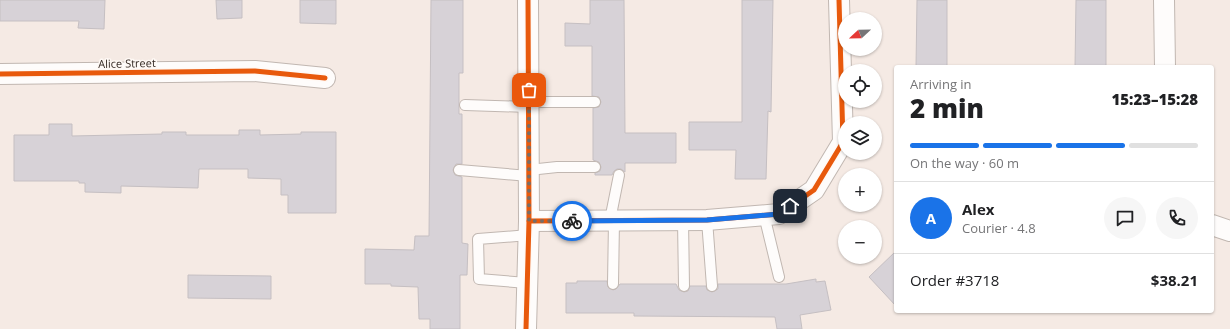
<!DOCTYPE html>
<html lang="en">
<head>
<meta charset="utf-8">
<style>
	body { margin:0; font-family:"Open Sans",sans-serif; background:#f6f6f6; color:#202124; height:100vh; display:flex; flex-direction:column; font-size:15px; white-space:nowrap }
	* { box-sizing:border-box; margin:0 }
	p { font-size:13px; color:#757577 }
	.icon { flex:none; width:22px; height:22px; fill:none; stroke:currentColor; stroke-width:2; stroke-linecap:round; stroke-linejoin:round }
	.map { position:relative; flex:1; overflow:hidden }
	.panel { position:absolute; left:894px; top:65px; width:320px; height:248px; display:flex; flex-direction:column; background:#fff; border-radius:4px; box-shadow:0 1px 3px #0004 }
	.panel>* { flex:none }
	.needle { width:26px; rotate:248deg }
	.tools { position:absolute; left:838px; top:12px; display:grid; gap:8px }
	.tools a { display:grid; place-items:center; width:44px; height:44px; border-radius:50%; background:#fff; box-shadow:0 1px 3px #0004; font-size:20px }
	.pin { position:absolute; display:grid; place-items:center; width:34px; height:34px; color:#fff; margin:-17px; border-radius:8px; box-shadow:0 2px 6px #0006 }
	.courier { position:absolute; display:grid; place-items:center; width:40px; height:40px; margin:-20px; border:3px solid #1a73e8; border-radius:50%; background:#fff; color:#222; box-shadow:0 1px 5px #0007 }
	.summary em { font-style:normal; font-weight:800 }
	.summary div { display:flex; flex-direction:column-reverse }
	.summary { display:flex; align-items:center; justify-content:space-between; height:68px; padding:0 16px }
	h1 { font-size:26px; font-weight:800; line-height:30px }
	.bar { display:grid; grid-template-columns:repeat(4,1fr); gap:6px 4px; align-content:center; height:48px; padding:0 16px }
	.bar i { height:5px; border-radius:3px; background:#e0e0e0 }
	.bar .active { background:#1a73e8 }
	.bar p { grid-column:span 4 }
	.line { display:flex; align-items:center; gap:10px; padding:0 16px; border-top:1px solid #e0e0e0 }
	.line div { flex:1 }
	.round { display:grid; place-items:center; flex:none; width:42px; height:42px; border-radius:21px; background:#f6f6f6 }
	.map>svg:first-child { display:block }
	.building { fill:#d7d2d7; stroke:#c5bfc2 }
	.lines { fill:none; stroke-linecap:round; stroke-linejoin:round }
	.lane-casing { stroke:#c1b7b1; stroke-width:12 }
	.street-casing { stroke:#c1b7b1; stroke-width:22 }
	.lane { stroke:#fefcfb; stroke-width:10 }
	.street { stroke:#fefcfb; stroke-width:20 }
	.cycleway-casing { stroke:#fff9f5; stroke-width:8 }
	.cycleway { stroke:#e8590c; stroke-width:5 }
	.done { stroke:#786d67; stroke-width:4; stroke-dasharray:0 7.2 }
	.route { stroke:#1a73e8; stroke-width:5 }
	.labels { text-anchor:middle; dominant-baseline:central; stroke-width:3; stroke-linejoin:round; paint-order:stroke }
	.street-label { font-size:11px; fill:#342923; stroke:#fff9f5 }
</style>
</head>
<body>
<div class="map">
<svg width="1230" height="329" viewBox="0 0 1230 329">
	<rect width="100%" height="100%" fill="#f5eae4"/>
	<g class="building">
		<polygon points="0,0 105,0 104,29 78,28 79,21 0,21"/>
		<polygon points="216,0 242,0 242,18 217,19"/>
		<polygon points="300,0 336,0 336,24 300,23"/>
		<polygon points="431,0 463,0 463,73 459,73 459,114 462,114 462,164 456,164 453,170 455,175 462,177 462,243 468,244 467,275 460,275 460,329 430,329 430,319 419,319 418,287 391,286 391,284 365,284 365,249 414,250 415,236 429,236"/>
		<polygon points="590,0 624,0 625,133 676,133 676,163 625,163 625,172 621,169 617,169 614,171 612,175 595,175 595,173 600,171 601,167 599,162 593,160 593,108 599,107 601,102 599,97 592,96 592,46 565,46 565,23 590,24"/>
		<polygon points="742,0 773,0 771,112 768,111 766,179 735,179 736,150 689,150 689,122 742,122"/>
		<polygon points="917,0 947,0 947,67 916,67"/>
		<polygon points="1076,0 1106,0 1106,67 1075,67"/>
		<polygon points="49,124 72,124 72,136 162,134 162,132 186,132 186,135 239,135 239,130 260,130 260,135 301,134 301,132 336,132 336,213 288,213 288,195 281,195 281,179 248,178 248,169 199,169 198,188 121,186 121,193 85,192 85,183 79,183 79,181 14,181 14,135 49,135"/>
		<polygon points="896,251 896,306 869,277"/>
		<polygon points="188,275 271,276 271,299 188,298"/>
		<polygon points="816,279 816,282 825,281 831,310 800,315 802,329 777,329 775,317 634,316 634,313 566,313 566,283 577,283 577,281 607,281 608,287 613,290 616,289 620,284 676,284 679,290 684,292 688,291 690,286 706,286 707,290 712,292 718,289 718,284 786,284"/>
	</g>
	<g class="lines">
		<defs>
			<g id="lane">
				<polyline points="529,102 595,102"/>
				<polyline points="465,105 529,107"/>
				<polyline points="459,170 529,176"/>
				<polyline points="529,170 557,167 595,167"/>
				<polyline points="764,215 779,277"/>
				<polyline points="610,220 619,175"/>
				<polyline points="683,220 684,286"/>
				<polyline points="707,220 712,286"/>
				<polyline points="527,283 479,279 478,239 529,235"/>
				<polyline points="613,284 614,221"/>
			</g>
			<g id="street">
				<polyline points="1164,0 1165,67"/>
				<polyline points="0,74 255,71 325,78"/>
				<polyline points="529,221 707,220 779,214 814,190 843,142 839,0"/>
				<polyline points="1212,225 1230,231"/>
				<polyline points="526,329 529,221 528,0"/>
			</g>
		</defs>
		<use href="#lane" class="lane-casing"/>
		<use href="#street" class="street-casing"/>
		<use href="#lane" class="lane"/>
		<use href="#street" class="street"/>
		<defs>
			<g id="cycleway">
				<polyline points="0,74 255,71 325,78"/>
				<polyline points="529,221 707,220 779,214 814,190 843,142 839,0"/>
				<polyline points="526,329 529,221 528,0"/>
			</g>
		</defs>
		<use href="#cycleway" class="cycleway-casing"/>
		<use href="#cycleway" class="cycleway"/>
	</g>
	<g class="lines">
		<polyline class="done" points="529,90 529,221 572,221"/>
		<polyline class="route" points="572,221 707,220 779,214 790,206"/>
	</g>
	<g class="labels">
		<g class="street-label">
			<text transform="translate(127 63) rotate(-1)">Alice Street</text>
		</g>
	</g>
</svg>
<div class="tools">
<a><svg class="needle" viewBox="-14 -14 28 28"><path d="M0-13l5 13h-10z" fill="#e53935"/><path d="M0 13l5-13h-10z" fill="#757577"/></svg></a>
<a><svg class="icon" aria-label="locate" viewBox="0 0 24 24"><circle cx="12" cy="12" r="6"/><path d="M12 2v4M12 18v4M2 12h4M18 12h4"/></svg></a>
<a><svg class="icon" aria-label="layers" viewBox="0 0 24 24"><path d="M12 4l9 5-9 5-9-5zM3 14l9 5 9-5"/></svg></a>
<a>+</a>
<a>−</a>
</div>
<div class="pin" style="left:529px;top:90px;background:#ea580c"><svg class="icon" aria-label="bag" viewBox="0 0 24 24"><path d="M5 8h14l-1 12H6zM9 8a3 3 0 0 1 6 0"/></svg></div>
<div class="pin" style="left:790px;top:206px;background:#1f2937"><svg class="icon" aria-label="home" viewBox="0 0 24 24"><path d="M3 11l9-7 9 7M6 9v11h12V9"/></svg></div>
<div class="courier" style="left:572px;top:221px"><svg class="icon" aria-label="bike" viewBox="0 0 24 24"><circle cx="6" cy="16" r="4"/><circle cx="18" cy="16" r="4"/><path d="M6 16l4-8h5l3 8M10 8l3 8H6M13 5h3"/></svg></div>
<section class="panel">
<div class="summary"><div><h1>2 min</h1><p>Arriving in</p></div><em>15:23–15:28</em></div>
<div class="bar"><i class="active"></i><i class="active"></i><i class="active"></i><i></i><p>On the way · 60 m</p></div>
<div class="line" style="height:72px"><b class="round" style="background:#1a73e8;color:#fff">A</b><div><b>Alex</b><p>Courier · 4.8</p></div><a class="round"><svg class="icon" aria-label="chat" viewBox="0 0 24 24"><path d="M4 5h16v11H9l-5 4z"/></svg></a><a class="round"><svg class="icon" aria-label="phone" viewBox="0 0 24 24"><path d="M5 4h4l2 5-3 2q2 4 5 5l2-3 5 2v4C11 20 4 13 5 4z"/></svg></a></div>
<div class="line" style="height:52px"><div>Order #3718</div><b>$38.21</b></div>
</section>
</div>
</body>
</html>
